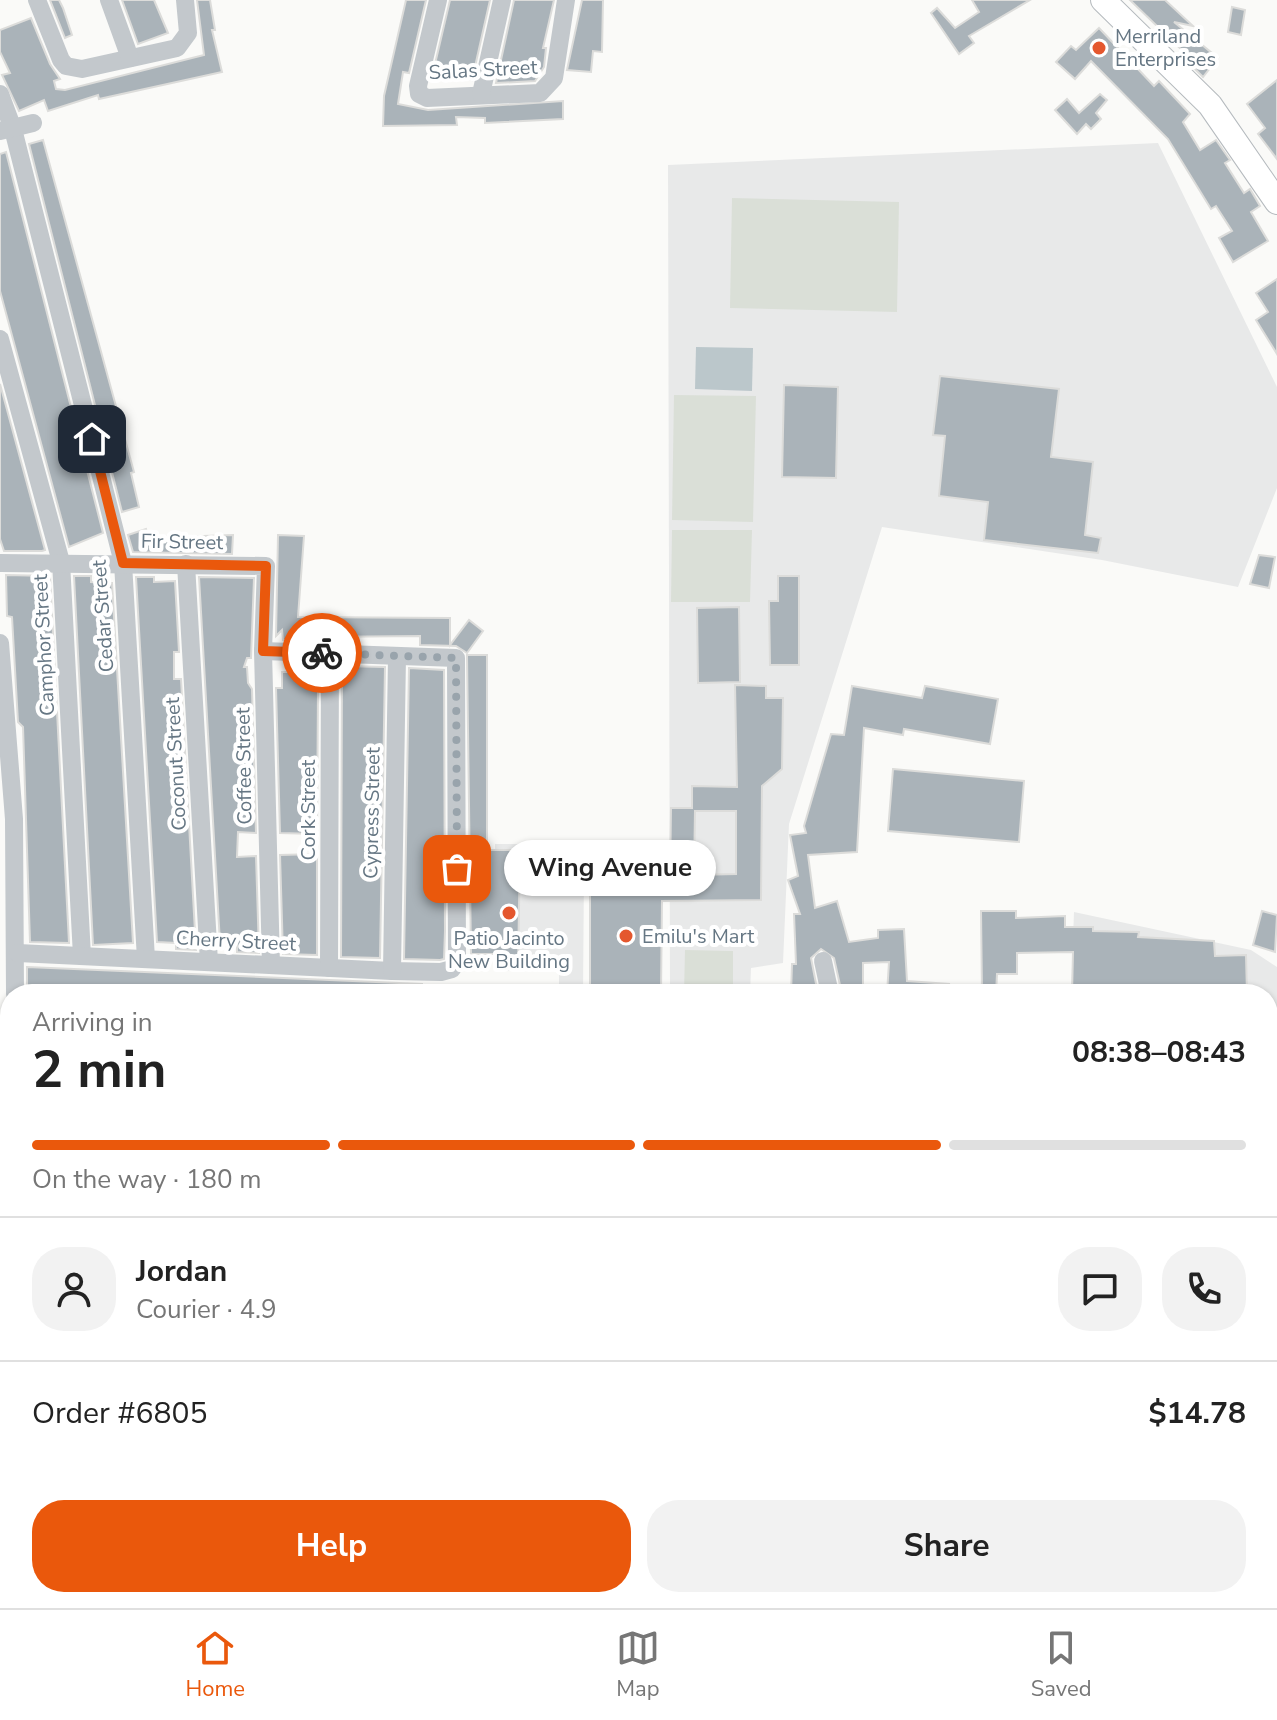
<!DOCTYPE html>
<html lang="en">
<head>
<meta charset="utf-8">
<style>
	body { margin:0; font-family:"Nunito Sans",sans-serif; background:#f2f2f2; color:#222; height:100vh; display:flex; flex-direction:column; font-size:30px; white-space:nowrap }
	* { box-sizing:border-box; margin:0 }
	p { font-size:26px; color:#767676 }
	.icon { flex:none; width:44px; height:44px; fill:none; stroke:currentColor; stroke-width:2; stroke-linecap:round; stroke-linejoin:round }
	.map { position:relative; flex:1; overflow:hidden }
	.sheet { position:absolute; left:0px; top:984px; width:1278px; height:624px; display:flex; flex-direction:column; background:#fff; border-radius:32px 32px 0 0; box-shadow:0 2px 6px #0004 }
	.sheet>* { flex:none }
	.pin { position:absolute; display:grid; place-items:center; width:68px; height:68px; color:#fff; margin:-34px; border-radius:16px; box-shadow:0 4px 12px #0006 }
	.courier { position:absolute; display:grid; place-items:center; width:80px; height:80px; margin:-40px; border:6px solid #ea580c; border-radius:50%; background:#fff; color:#222; box-shadow:0 2px 10px #0007 }
	.bubble { position:absolute; height:56px; border-radius:28px; background:#fff; box-shadow:0 2px 6px #0004; font-size:26px; font-weight:700; line-height:56px; text-align:center }
	.headline em { font-style:normal; font-weight:700 }
	.headline div { display:flex; flex-direction:column-reverse }
	.headline { display:flex; align-items:center; justify-content:space-between; height:136px; padding:0 32px }
	h1 { font-size:52px; font-weight:700; line-height:60px }
	.bar { display:grid; grid-template-columns:repeat(4,1fr); gap:12px 8px; align-content:center; height:96px; padding:0 32px }
	.bar i { height:10px; border-radius:6px; background:#e0e0e0 }
	.bar .on { background:#ea580c }
	.bar p { grid-column:span 4 }
	.line { display:flex; align-items:center; gap:20px; padding:0 32px; border-top:2px solid #e0e0e0 }
	.line div { flex:1 }
	.round { display:grid; place-items:center; flex:none; width:84px; height:84px; border-radius:32px; background:#f2f2f2 }
	.button { display:flex; gap:16px; margin-top:auto; padding:16px 32px }
	.button a { flex:1; height:92px; border-radius:32px; background:#ea580c; color:#fff; font-size:32px; font-weight:700; line-height:92px; text-align:center }
	.button a+a { background:#f2f2f2; color:#222 }
	.tabs { display:flex; justify-content:space-around; align-items:center; height:112px; border-top:2px solid #e0e0e0; background:#fff; font-size:22px; color:#767676 }
	.tabs a { display:grid; justify-items:center; gap:4px }
	.tabs .on { color:#ea580c }
	.map>svg:first-child { display:block }
	.built { fill:#e8e9e9 }
	.green { fill:#dadfd7 }
	.water { fill:#bbc7cb }
	.building { fill:#aab3b9; stroke:#dcdcda; stroke-width:2; fill-rule:evenodd }
	.lines { fill:none; stroke-linecap:round; stroke-linejoin:round }
	.major-casing { stroke:#b5babe; stroke-width:26 }
	.minor { stroke:#c3c8cc; stroke-width:18 }
	.major { stroke:#fff; stroke-width:24 }
	.done { stroke:#99a4ac; stroke-width:8; stroke-dasharray:0 14.4 }
	.route { stroke:#ea580c; stroke-width:10 }
	.poi-dot { fill:#e4572e; stroke:#fff; stroke-width:3 }
	.labels { text-anchor:middle; dominant-baseline:central; stroke-width:8; stroke-linejoin:round; paint-order:stroke }
	.poi-label { font-size:20px; fill:#657683; stroke:#fff; text-anchor:start }
	.street-label { font-size:20px; fill:#657683; stroke:#fff }
</style>
</head>
<body>
<div class="map">
<svg width="1277" height="1608" viewBox="0 0 1277 1608">
	<rect width="100%" height="100%" fill="#fafaf8"/>
	<g class="built">
		<polygon points="1158,143 1277,387 1277,488 1238,587 1102,560 882,527 789,824 783,963 751,968 750,994 670,994 668,165"/>
		<polygon points="495,844 606,844 606,870 584,870 583,994 559,994 559,971 495,971"/>
		<polygon points="1074,912 1251,950 1277,967 1277,1073 1268,1073 1268,994 1071,994"/>
	</g>
	<g class="green">
		<polygon points="732,198 899,202 897,312 730,308"/>
		<polygon points="674,395 756,396 753,522 672,520"/>
		<polygon points="672,530 752,530 750,602 671,602"/>
		<polygon points="685,950 733,951 733,994 684,994"/>
	</g>
	<g class="water">
		<polygon points="696,347 753,348 752,391 695,389"/>
		<polygon points="1268,1427 1277,1427 1277,1608 833,1608 808,1598 1268,1598"/>
		<polygon points="10,1436 10,1513 0,1512 0,1440"/>
	</g>
	<g class="building">
		<polygon points="50,0 59,0 63,8 72,35 65,38"/>
		<polygon points="122,0 154,0 168,33 138,44"/>
		<polygon points="197,0 210,0 215,30 212,30 222,72 99,99 98,95 48,111 44,100 19,111 2,75 10,73 0,52 0,30 31,18 50,64 60,79 54,81 56,89 65,90 204,55"/>
		<polygon points="406,0 426,0 409,73 403,72 398,104 428,110 563,101 563,119 485,123 485,118 456,117 457,125 383,126 384,96"/>
		<polygon points="450,0 490,0 472,80 453,76 455,69 435,64"/>
		<polygon points="514,0 554,0 543,48 546,48 544,67 535,81 496,83"/>
		<polygon points="582,0 603,0 602,52 593,51 591,72 567,70"/>
		<polygon points="972,0 1030,0 969,36 974,43 959,54 931,13 937,8 955,28 979,12"/>
		<polygon points="1130,0 1165,0 1193,26 1174,22 1218,58 1203,77 1182,56 1185,53"/>
		<polygon points="1232,7 1245,10 1241,35 1228,32"/>
		<polygon points="1099,28 1154,86 1159,81 1190,114 1183,122 1200,150 1216,140 1230,160 1225,163 1244,193 1250,189 1260,206 1251,212 1268,241 1233,262 1219,238 1232,231 1216,206 1211,209 1168,139 1091,61 1075,79 1056,62 1071,46 1076,50"/>
		<polygon points="1277,80 1277,159 1258,134 1265,128 1247,104"/>
		<polygon points="1100,94 1107,100 1096,113 1101,119 1091,129 1086,124 1077,134 1055,110 1067,99 1079,113"/>
		<polygon points="43,140 134,472 131,473 139,507 122,512 29,144"/>
		<polygon points="6,152 103,533 69,547 0,291 0,154"/>
		<polygon points="1277,279 1277,354 1256,320 1268,312 1256,293"/>
		<polygon points="940,376 1059,389 1051,457 1093,462 1085,535 1101,538 1098,553 984,540 988,502 939,496 945,436 933,435"/>
		<polygon points="0,384 45,550 42,551 4,551 0,539"/>
		<polygon points="784,385 838,387 836,478 782,477"/>
		<polygon points="146,529 148,535 172,537 233,535 232,554 133,552 128,535"/>
		<polygon points="278,535 304,536 298,617 450,618 450,645 469,620 483,631 467,653 456,646 420,645 420,636 315,637 315,623 296,640 283,640 282,630 276,636"/>
		<polygon points="1259,555 1275,557 1269,588 1250,584"/>
		<polygon points="6,575 50,576 69,943 30,942 23,727 18,722 12,617 7,616"/>
		<polygon points="74,576 91,576 91,582 112,583 133,943 93,945"/>
		<polygon points="778,576 799,576 799,665 770,665 769,601 778,601"/>
		<polygon points="136,577 154,577 154,582 175,581 179,652 174,652 174,679 181,679 196,950 176,949 176,943 157,942"/>
		<polygon points="199,577 254,578 251,658 247,658 244,667 247,667 248,683 252,689 256,833 238,832 237,857 256,856 259,953 237,952 237,943 220,943"/>
		<polygon points="739,607 740,682 698,683 697,608"/>
		<polygon points="467,655 487,655 487,850 520,850 518,966 498,966 498,954 471,954"/>
		<polygon points="342,666 385,667 380,958 341,957"/>
		<polygon points="409,668 444,670 445,931 444,959 440,960 404,959"/>
		<polygon points="282,672 314,672 314,688 318,688 317,834 280,833 276,688 282,688"/>
		<path d="M735,685L766,686V698H783L782,769L762,786L761,900L662,901L661,994L590,993V879H670L671,808H692V786L737,787ZM695,811H736V874L694,875Z"/>
		<polygon points="852,686 922,698 925,686 998,699 990,744 904,729 903,735 864,728 857,852 808,855 815,908 837,901 849,942 878,938 878,930 904,929 907,981 949,984 948,994 887,994 889,962 863,963 863,989 855,989 855,994 842,994 834,958 821,949 811,958 818,994 791,994 792,964 796,964 794,914 800,914 788,880 798,876 790,835 806,833 804,826 831,734 844,735"/>
		<polygon points="893,769 1024,781 1019,842 888,831"/>
		<polygon points="317,854 317,955 283,954 280,855"/>
		<polygon points="981,911 1016,911 1016,918 1065,916 1065,927 1093,927 1093,931 1139,932 1138,937 1214,941 1215,956 1246,955 1247,994 1072,994 1073,952 1017,953 1017,974 997,974 996,994 982,994"/>
		<polygon points="1262,911 1277,915 1275,952 1253,945"/>
		<polygon points="27,967 422,984 422,994 192,994 160,989 40,988 41,994 27,994"/>
	</g>
	<g class="lines">
		<defs>
			<g id="major">
				<polyline points="1103,0 1210,105 1277,202"/>
				<polyline points="0,1050 10,1050"/>
				<polyline points="1268,1094 1277,1095"/>
			</g>
		</defs>
		<use href="#major" class="major-casing"/>
		<g class="minor">
			<polyline points="37,0 61,60 66,66 82,69 177,48 188,33 185,0"/>
			<polyline points="109,0 130,58"/>
			<polyline points="438,0 418,86 419,94 427,98 540,93 554,78 566,0"/>
			<polyline points="0,94 13,129 123,563 146,959"/>
			<polyline points="481,94 502,0"/>
			<polyline points="0,131 33,123"/>
			<polyline points="0,339 61,562 82,956"/>
			<polyline points="0,563 266,566 263,651 271,965"/>
			<polyline points="186,564 209,962"/>
			<polyline points="0,643 14,819 15,994"/>
			<polyline points="18,953 392,971 441,972 452,969 457,959 456,658 263,651"/>
			<polyline points="823,961 830,994"/>
			<polyline points="329,968 330,653"/>
			<polyline points="392,971 397,656"/>
			<polyline points="0,1415 10,1412"/>
			<polyline points="1268,1416 1277,1415"/>
			<polyline points="343,1598 343,1608"/>
			<polyline points="713,1598 741,1608"/>
			<polyline points="3,1608 10,1545"/>
			<polyline points="247,1608 247,1598"/>
			<polyline points="611,1608 615,1598"/>
		</g>
		<use href="#major" class="major"/>
	</g>
	<g class="lines">
		<polyline class="done" points="322,653 456,658 457,869"/>
		<polyline class="route" points="92,439 123,563 266,566 263,651 322,653"/>
	</g>
	<g class="poi-dot">
		<circle cx="1099" cy="48" r="8"/>
		<circle cx="509" cy="913" r="8"/>
		<circle cx="626" cy="936" r="8"/>
	</g>
	<g class="labels">
		<g class="poi-label">
			<text x="1115" y="36">Merriland<tspan x="1115" dy="23">Enterprises</tspan></text>
			<text x="642" y="936">Emilu's Mart</text>
			<text x="509" y="938" text-anchor="middle">Patio Jacinto<tspan x="509" dy="23">New Building</tspan></text>
		</g>
		<g class="street-label">
			<text transform="translate(483 70) rotate(-3)">Salas Street</text>
			<text transform="translate(182 542) rotate(1)">Fir Street</text>
			<text transform="translate(103 616) rotate(-94)">Cedar Street</text>
			<text transform="translate(44 645) rotate(-93)">Camphor Street</text>
			<text transform="translate(176 764) rotate(-93)">Coconut Street</text>
			<text transform="translate(244 766) rotate(-91)">Coffee Street</text>
			<text transform="translate(308 810) rotate(-90)">Cork Street</text>
			<text transform="translate(372 813) rotate(-89)">Cypress Street</text>
			<text transform="translate(236 941) rotate(3)">Cherry Street</text>
		</g>
	</g>
</svg>
<div class="pin" style="left:457px;top:869px;background:#ea580c"><svg class="icon" aria-label="bag" viewBox="0 0 24 24"><path d="M5 8h14l-1 12H6zM9 8a3 3 0 0 1 6 0"/></svg></div>
<div class="pin" style="left:92px;top:439px;background:#1f2937"><svg class="icon" aria-label="home" viewBox="0 0 24 24"><path d="M3 11l9-7 9 7M6 9v11h12V9"/></svg></div>
<div class="courier" style="left:322px;top:653px"><svg class="icon" aria-label="bike" viewBox="0 0 24 24"><circle cx="6" cy="16" r="4"/><circle cx="18" cy="16" r="4"/><path d="M6 16l4-8h5l3 8M10 8l3 8H6M13 5h3"/></svg></div>
<div class="bubble" style="left:504px;top:840px;width:212px">Wing Avenue</div>
<section class="sheet">
<div class="headline"><div><h1>2 min</h1><p>Arriving in</p></div><em>08:38–08:43</em></div>
<div class="bar"><i class="on"></i><i class="on"></i><i class="on"></i><i></i><p>On the way · 180 m</p></div>
<div class="line" style="height:144px"><a class="round"><svg class="icon" aria-label="person" viewBox="0 0 24 24"><circle cx="12" cy="8" r="4"/><path d="M4 21q1-7 8-7t8 7"/></svg></a><div><b>Jordan</b><p>Courier · 4.9</p></div><a class="round"><svg class="icon" aria-label="chat" viewBox="0 0 24 24"><path d="M4 5h16v11H9l-5 4z"/></svg></a><a class="round"><svg class="icon" aria-label="phone" viewBox="0 0 24 24"><path d="M5 4h4l2 5-3 2q2 4 5 5l2-3 5 2v4C11 20 4 13 5 4z"/></svg></a></div>
<div class="line" style="height:104px"><div>Order #6805</div><b>$14.78</b></div>
<div class="button"><a>Help</a><a>Share</a></div>
</section>
</div>
<nav class="tabs">
<a class="on"><svg class="icon" aria-label="home" viewBox="0 0 24 24"><path d="M3 11l9-7 9 7M6 9v11h12V9"/></svg>Home</a>
<a><svg class="icon" aria-label="map" viewBox="0 0 24 24"><path d="M3 6l6-2 6 2 6-2v14l-6 2-6-2-6 2zM9 4v14M15 6v14"/></svg>Map</a>
<a><svg class="icon" aria-label="saved" viewBox="0 0 24 24"><path d="M7 4h10v16l-5-4-5 4z"/></svg>Saved</a>
</nav>
</body>
</html>
